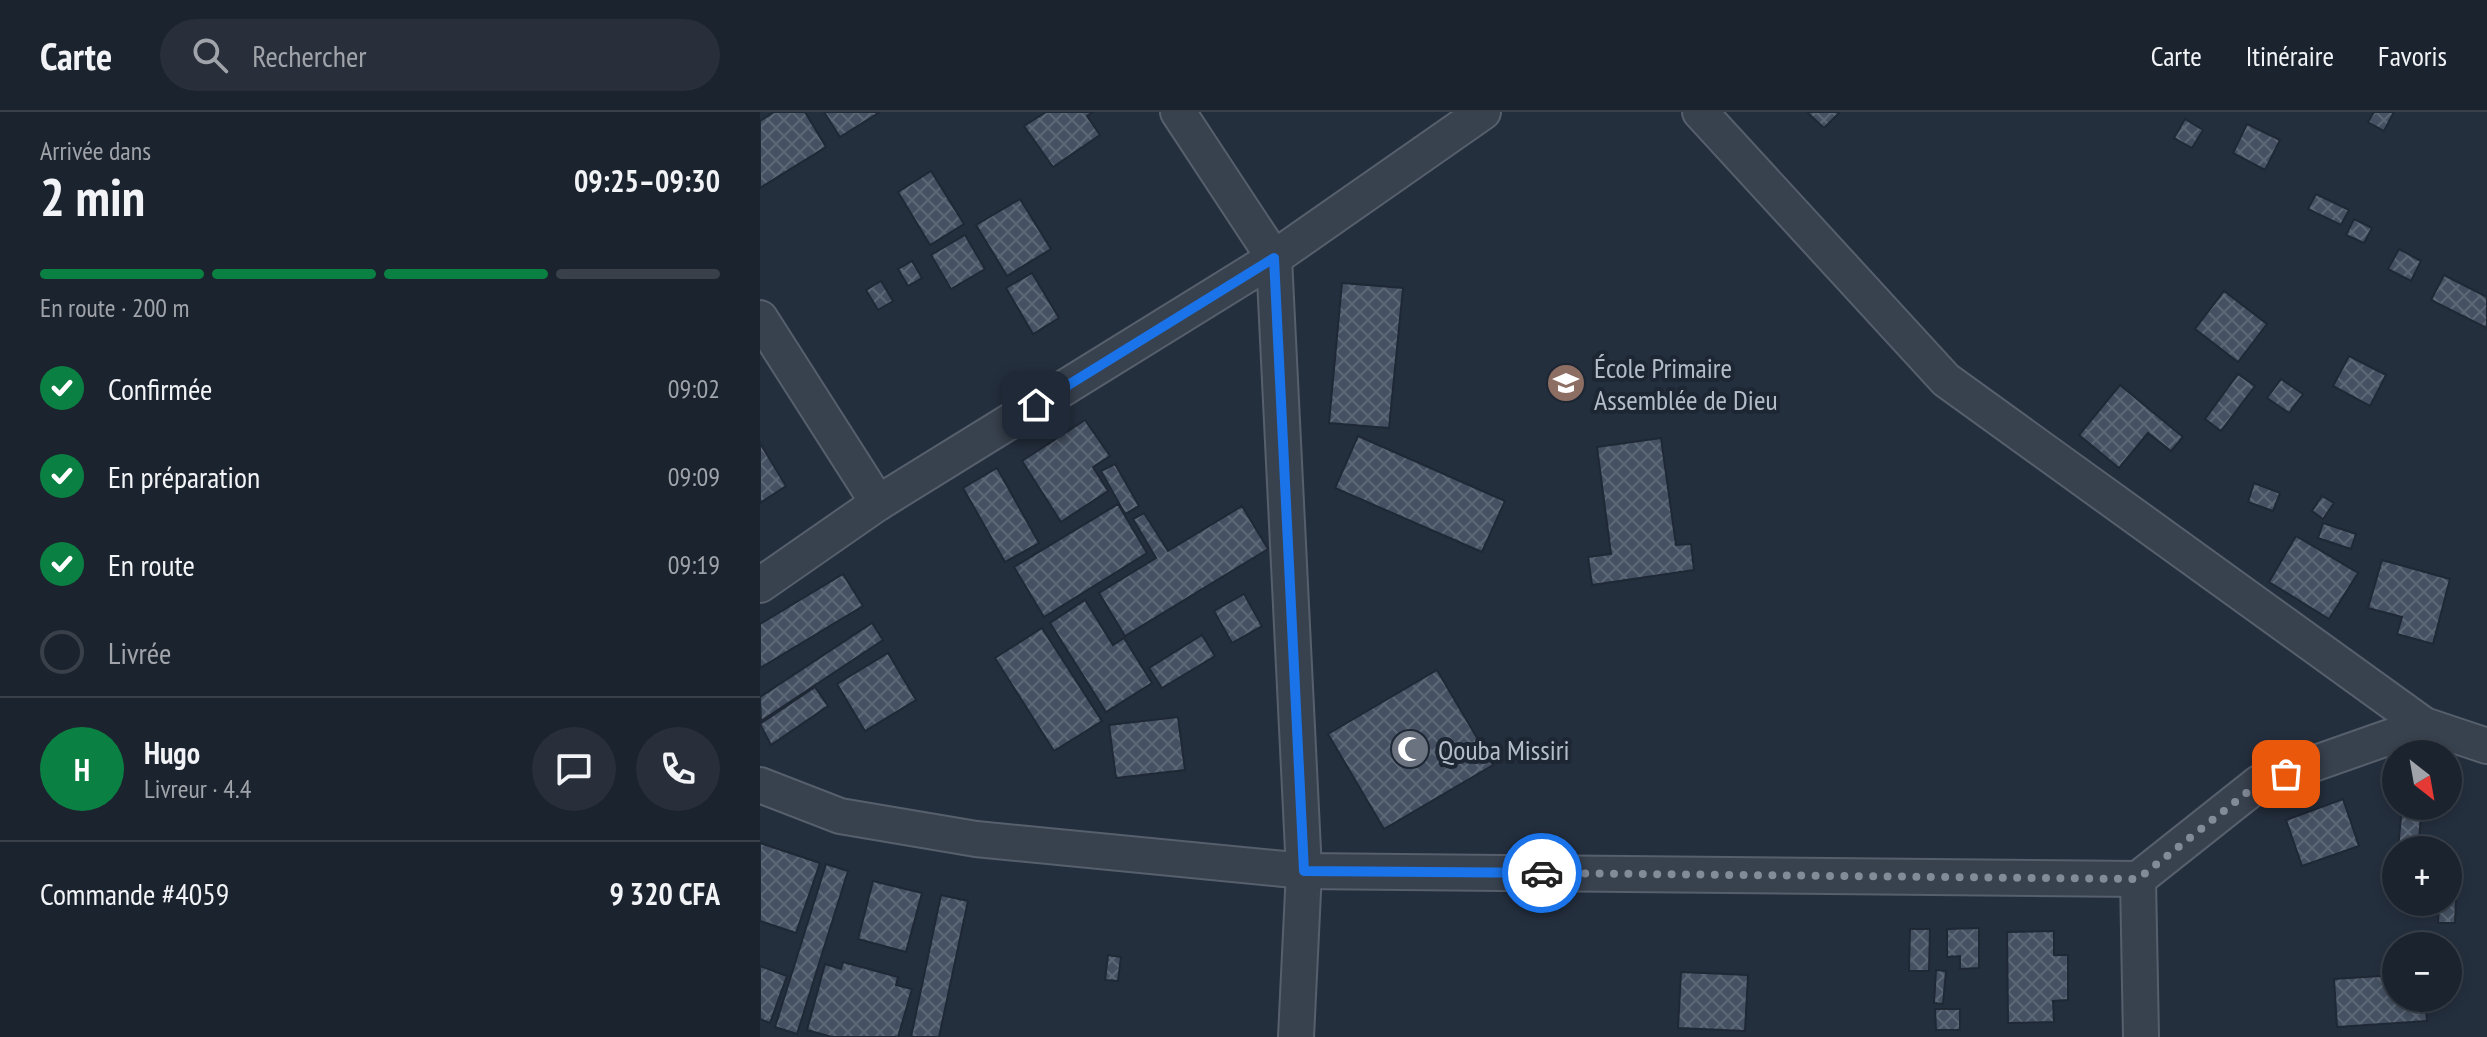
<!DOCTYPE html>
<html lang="fr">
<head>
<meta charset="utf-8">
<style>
	body { margin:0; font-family:"PT Sans Narrow",sans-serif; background:#282f3a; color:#f1f3f6; height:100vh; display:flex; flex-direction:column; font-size:30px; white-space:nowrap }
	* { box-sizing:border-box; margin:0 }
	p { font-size:26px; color:#a0a4aa }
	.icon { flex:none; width:44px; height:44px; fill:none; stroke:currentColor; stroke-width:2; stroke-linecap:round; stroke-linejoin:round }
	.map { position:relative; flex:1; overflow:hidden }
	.details { display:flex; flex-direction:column; background:#1b232e; width:760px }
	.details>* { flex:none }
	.needle { width:52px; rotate:149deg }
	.controls { position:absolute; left:1622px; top:628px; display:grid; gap:16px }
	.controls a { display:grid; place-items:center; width:80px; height:80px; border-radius:50%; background:#1b232e; box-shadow:0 4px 12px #0003,0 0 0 2px #39404a; font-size:40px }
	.pin { position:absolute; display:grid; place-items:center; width:68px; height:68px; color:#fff; margin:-34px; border-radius:16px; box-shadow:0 4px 12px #0006 }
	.courier { position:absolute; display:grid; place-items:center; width:80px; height:80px; margin:-40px; border:6px solid #1a73e8; border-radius:50%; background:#fff; color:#222; box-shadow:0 2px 10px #0007 }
	.summary em { font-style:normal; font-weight:700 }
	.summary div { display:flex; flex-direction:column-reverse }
	.summary { display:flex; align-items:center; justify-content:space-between; height:136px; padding:0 40px }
	h1 { font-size:52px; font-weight:700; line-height:60px }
	.bar { display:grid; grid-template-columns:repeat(4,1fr); gap:12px 8px; align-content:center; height:96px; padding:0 40px }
	.bar i { height:10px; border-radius:6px; background:#39404a }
	.bar .selected { background:#0b8043 }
	.bar p { grid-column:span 4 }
	.line { display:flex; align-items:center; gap:20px; padding:0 40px; border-top:2px solid #39404a }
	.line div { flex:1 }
	.round { display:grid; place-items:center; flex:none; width:84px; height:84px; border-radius:42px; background:#282f3a }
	ol { padding:0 40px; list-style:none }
	li { display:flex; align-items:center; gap:24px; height:88px }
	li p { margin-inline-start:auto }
	li .icon { padding:8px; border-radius:50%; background:#0b8043; color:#fff; stroke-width:4 }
	li:last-child { color:#a0a4aa }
	li i { width:44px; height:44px; border:4px solid #39404a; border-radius:50% }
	header { display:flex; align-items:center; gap:48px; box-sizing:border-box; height:112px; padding:0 40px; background:#1b232e; border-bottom:2px solid #39404a }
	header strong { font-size:38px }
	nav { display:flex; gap:44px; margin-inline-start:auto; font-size:28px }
	.search { width:560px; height:72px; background:#282f3a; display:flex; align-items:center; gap:20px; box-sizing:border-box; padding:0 28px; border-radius:44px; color:#a0a4aa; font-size:30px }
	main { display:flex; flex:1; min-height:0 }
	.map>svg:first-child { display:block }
	.building { fill:url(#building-cross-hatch); stroke:#1f2835; stroke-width:2 }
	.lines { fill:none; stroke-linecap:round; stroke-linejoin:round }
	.street-casing { stroke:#565f6c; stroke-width:38 }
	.street { stroke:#38414e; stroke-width:34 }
	.done { stroke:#828b98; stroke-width:8; stroke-dasharray:0 14.4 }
	.route { stroke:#1a73e8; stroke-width:10 }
	.labels { text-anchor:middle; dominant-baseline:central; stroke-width:8; stroke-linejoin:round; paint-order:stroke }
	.poi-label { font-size:28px; fill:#b4bcc9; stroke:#1d2633; text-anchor:start }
</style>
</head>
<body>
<header>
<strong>Carte</strong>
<div class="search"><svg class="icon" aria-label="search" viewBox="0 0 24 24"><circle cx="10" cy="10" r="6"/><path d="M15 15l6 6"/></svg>Rechercher</div>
<nav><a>Carte</a><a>Itinéraire</a><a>Favoris</a></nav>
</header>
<main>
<section class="details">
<div class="summary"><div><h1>2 min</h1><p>Arrivée dans</p></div><em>09:25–09:30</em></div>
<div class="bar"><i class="selected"></i><i class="selected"></i><i class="selected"></i><i></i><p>En route · 200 m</p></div>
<ol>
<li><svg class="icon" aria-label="check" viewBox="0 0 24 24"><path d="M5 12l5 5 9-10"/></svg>Confirmée<p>09:02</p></li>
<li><svg class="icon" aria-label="check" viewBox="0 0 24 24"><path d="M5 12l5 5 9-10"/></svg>En préparation<p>09:09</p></li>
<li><svg class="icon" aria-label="check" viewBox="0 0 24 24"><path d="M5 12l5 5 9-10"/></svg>En route<p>09:19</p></li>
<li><i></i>Livrée</li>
</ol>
<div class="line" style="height:144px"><b class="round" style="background:#0b8043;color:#fff">H</b><div><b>Hugo</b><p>Livreur · 4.4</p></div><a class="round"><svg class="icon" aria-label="chat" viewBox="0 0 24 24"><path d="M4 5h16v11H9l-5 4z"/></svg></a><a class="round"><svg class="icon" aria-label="phone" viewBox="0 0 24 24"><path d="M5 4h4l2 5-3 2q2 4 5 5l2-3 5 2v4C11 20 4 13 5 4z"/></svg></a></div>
<div class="line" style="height:104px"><div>Commande #4059</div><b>9 320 CFA</b></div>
</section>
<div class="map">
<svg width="1727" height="925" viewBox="0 0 1727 925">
	<defs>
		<pattern id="building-cross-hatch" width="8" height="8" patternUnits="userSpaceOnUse" patternTransform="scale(2)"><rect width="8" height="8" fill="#455162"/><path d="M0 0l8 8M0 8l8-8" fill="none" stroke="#5d6877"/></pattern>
	</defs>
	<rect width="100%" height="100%" fill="#242f3e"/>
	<g class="building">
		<polygon points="14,0 45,0 66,35 0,76 0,9"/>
		<polygon points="64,0 120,0 80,25"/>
		<polygon points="286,0 333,0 327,4 340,23 293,55 264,14"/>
		<polygon points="1047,0 1080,0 1064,16"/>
		<polygon points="1614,0 1634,0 1624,19 1608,10"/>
		<polygon points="1425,7 1443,18 1432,36 1414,26"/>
		<polygon points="1487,12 1520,28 1505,58 1473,41"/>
		<polygon points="171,59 204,112 170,133 138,80"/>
		<polygon points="1556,82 1589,98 1581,113 1548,97"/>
		<polygon points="260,87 291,137 247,164 216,113"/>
		<polygon points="1594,107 1612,116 1604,131 1586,123"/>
		<polygon points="205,123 225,157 191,177 171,143"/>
		<polygon points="1639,137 1661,149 1651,169 1628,157"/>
		<polygon points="152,149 162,166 148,174 138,157"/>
		<polygon points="272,161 299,206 273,222 246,176"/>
		<polygon points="1684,163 1727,185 1727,216 1671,188"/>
		<polygon points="121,169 133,189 118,198 106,178"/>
		<polygon points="582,171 643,176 629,316 569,311"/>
		<polygon points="1464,179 1507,212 1478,250 1435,217"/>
		<polygon points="1589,244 1626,263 1610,294 1573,274"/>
		<polygon points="1478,262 1495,274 1461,319 1445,307"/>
		<polygon points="1521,267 1543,282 1529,301 1507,286"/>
		<polygon points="1360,273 1423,325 1411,339 1388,321 1359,356 1319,323"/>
		<polygon points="325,308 350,344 333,355 348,379 301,410 262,349"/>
		<polygon points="598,324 745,389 722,440 575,376"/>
		<polygon points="901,326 916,433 931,432 934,458 832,473 828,445 851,442 837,335"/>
		<polygon points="0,331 26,374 0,391"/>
		<polygon points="355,352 379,394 365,402 341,359"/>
		<polygon points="237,356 279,431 245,450 203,376"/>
		<polygon points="1494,371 1520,381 1513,399 1488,390"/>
		<polygon points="1562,384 1574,391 1563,407 1552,399"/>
		<polygon points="358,392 387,441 284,505 254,455"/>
		<polygon points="482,394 508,437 365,524 339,481 396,446 373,407 384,401 408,439"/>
		<polygon points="1563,411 1596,422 1591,437 1558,426"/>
		<polygon points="1536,424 1598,461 1569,507 1509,470"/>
		<polygon points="1622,448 1690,467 1673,532 1637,522 1642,505 1608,496"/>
		<polygon points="83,462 103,494 0,556 0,512"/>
		<polygon points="484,482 502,514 472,531 454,499"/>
		<polygon points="325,488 353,533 364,526 392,571 346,600 290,511"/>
		<polygon points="112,511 123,528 1,609 0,585"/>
		<polygon points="282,516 342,609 294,639 235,546"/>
		<polygon points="442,523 455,544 402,576 389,556"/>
		<polygon points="128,541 156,588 105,619 77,572"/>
		<polygon points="677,558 733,653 624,717 568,622"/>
		<polygon points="55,575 68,594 11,633 0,612"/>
		<polygon points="418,605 425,658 356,666 349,613"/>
		<polygon points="1583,687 1599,734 1542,754 1526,708"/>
		<polygon points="1642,694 1662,694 1658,738 1638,737"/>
		<polygon points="0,731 60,751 36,821 0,809"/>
		<polygon points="66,752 88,759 37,922 15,915"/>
		<polygon points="1688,766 1697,767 1695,811 1678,811 1679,790 1688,790"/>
		<polygon points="113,769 162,781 146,840 98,827"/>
		<polygon points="181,783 208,789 179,925 151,925"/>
		<polygon points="1219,816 1219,856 1200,857 1200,844 1187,845 1187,817"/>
		<polygon points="1150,817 1170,817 1169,859 1149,859"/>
		<polygon points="1294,819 1294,843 1308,843 1308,888 1293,889 1294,910 1248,911 1247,820"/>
		<polygon points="348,843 361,845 358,869 345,868"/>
		<polygon points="83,850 138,865 136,873 152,877 138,925 72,925 47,918 65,852 81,857"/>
		<polygon points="0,854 27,864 10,911 0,907"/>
		<polygon points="1176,858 1186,859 1183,892 1174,891"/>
		<polygon points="921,860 988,863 985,919 918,916"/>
		<polygon points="1636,863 1636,886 1665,886 1667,909 1577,915 1574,867"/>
		<polygon points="1175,897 1200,897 1200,918 1176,918"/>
	</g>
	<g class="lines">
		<defs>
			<g id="street">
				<polyline points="418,0 514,146 544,759 536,925"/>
				<polyline points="940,0 1186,268 1664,613 1727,634"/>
				<polyline points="0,206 118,391"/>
				<polyline points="0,473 118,391 514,146 723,0"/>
				<polyline points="0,673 80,704 216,727 544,759 1378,767 1499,671 1664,613"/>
				<polyline points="1378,767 1381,925"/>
			</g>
		</defs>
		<use href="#street" class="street-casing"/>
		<use href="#street" class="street"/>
	</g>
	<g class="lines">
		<polyline class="done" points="782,761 1378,767 1499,671 1526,662"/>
		<polyline class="route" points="276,293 514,146 544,759 782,761"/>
	</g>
	<defs>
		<symbol id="school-disc" viewBox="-11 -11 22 22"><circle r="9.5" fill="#8d6e63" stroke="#1d2633"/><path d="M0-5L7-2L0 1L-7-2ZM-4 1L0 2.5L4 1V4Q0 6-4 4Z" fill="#fff"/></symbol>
		<symbol id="mosque-disc" viewBox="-11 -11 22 22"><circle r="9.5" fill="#6b7280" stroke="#1d2633"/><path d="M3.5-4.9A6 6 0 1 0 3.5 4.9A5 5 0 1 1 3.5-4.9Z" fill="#fff"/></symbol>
	</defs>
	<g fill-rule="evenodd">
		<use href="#school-disc" x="784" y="249" width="44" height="44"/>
		<use href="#mosque-disc" x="628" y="615" width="44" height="44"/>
	</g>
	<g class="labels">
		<g class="poi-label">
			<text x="834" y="255">École Primaire<tspan x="834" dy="32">Assemblée de Dieu</tspan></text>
			<text x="678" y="637">Qouba Missiri</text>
		</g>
	</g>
</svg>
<div class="controls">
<a><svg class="needle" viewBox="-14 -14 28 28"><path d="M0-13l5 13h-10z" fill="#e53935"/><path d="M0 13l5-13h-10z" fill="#a0a4aa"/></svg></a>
<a>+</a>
<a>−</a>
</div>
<div class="pin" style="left:1526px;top:662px;background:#ea580c"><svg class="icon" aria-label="bag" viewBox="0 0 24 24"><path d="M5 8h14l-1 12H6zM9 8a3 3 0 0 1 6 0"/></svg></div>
<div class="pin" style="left:276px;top:293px;background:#1f2937"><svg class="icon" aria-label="home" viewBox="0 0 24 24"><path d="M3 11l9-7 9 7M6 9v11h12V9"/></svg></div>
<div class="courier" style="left:782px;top:761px"><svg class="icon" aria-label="car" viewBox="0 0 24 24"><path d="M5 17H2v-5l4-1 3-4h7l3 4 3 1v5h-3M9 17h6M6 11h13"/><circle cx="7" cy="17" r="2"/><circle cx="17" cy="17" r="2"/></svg></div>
</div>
</main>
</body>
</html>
